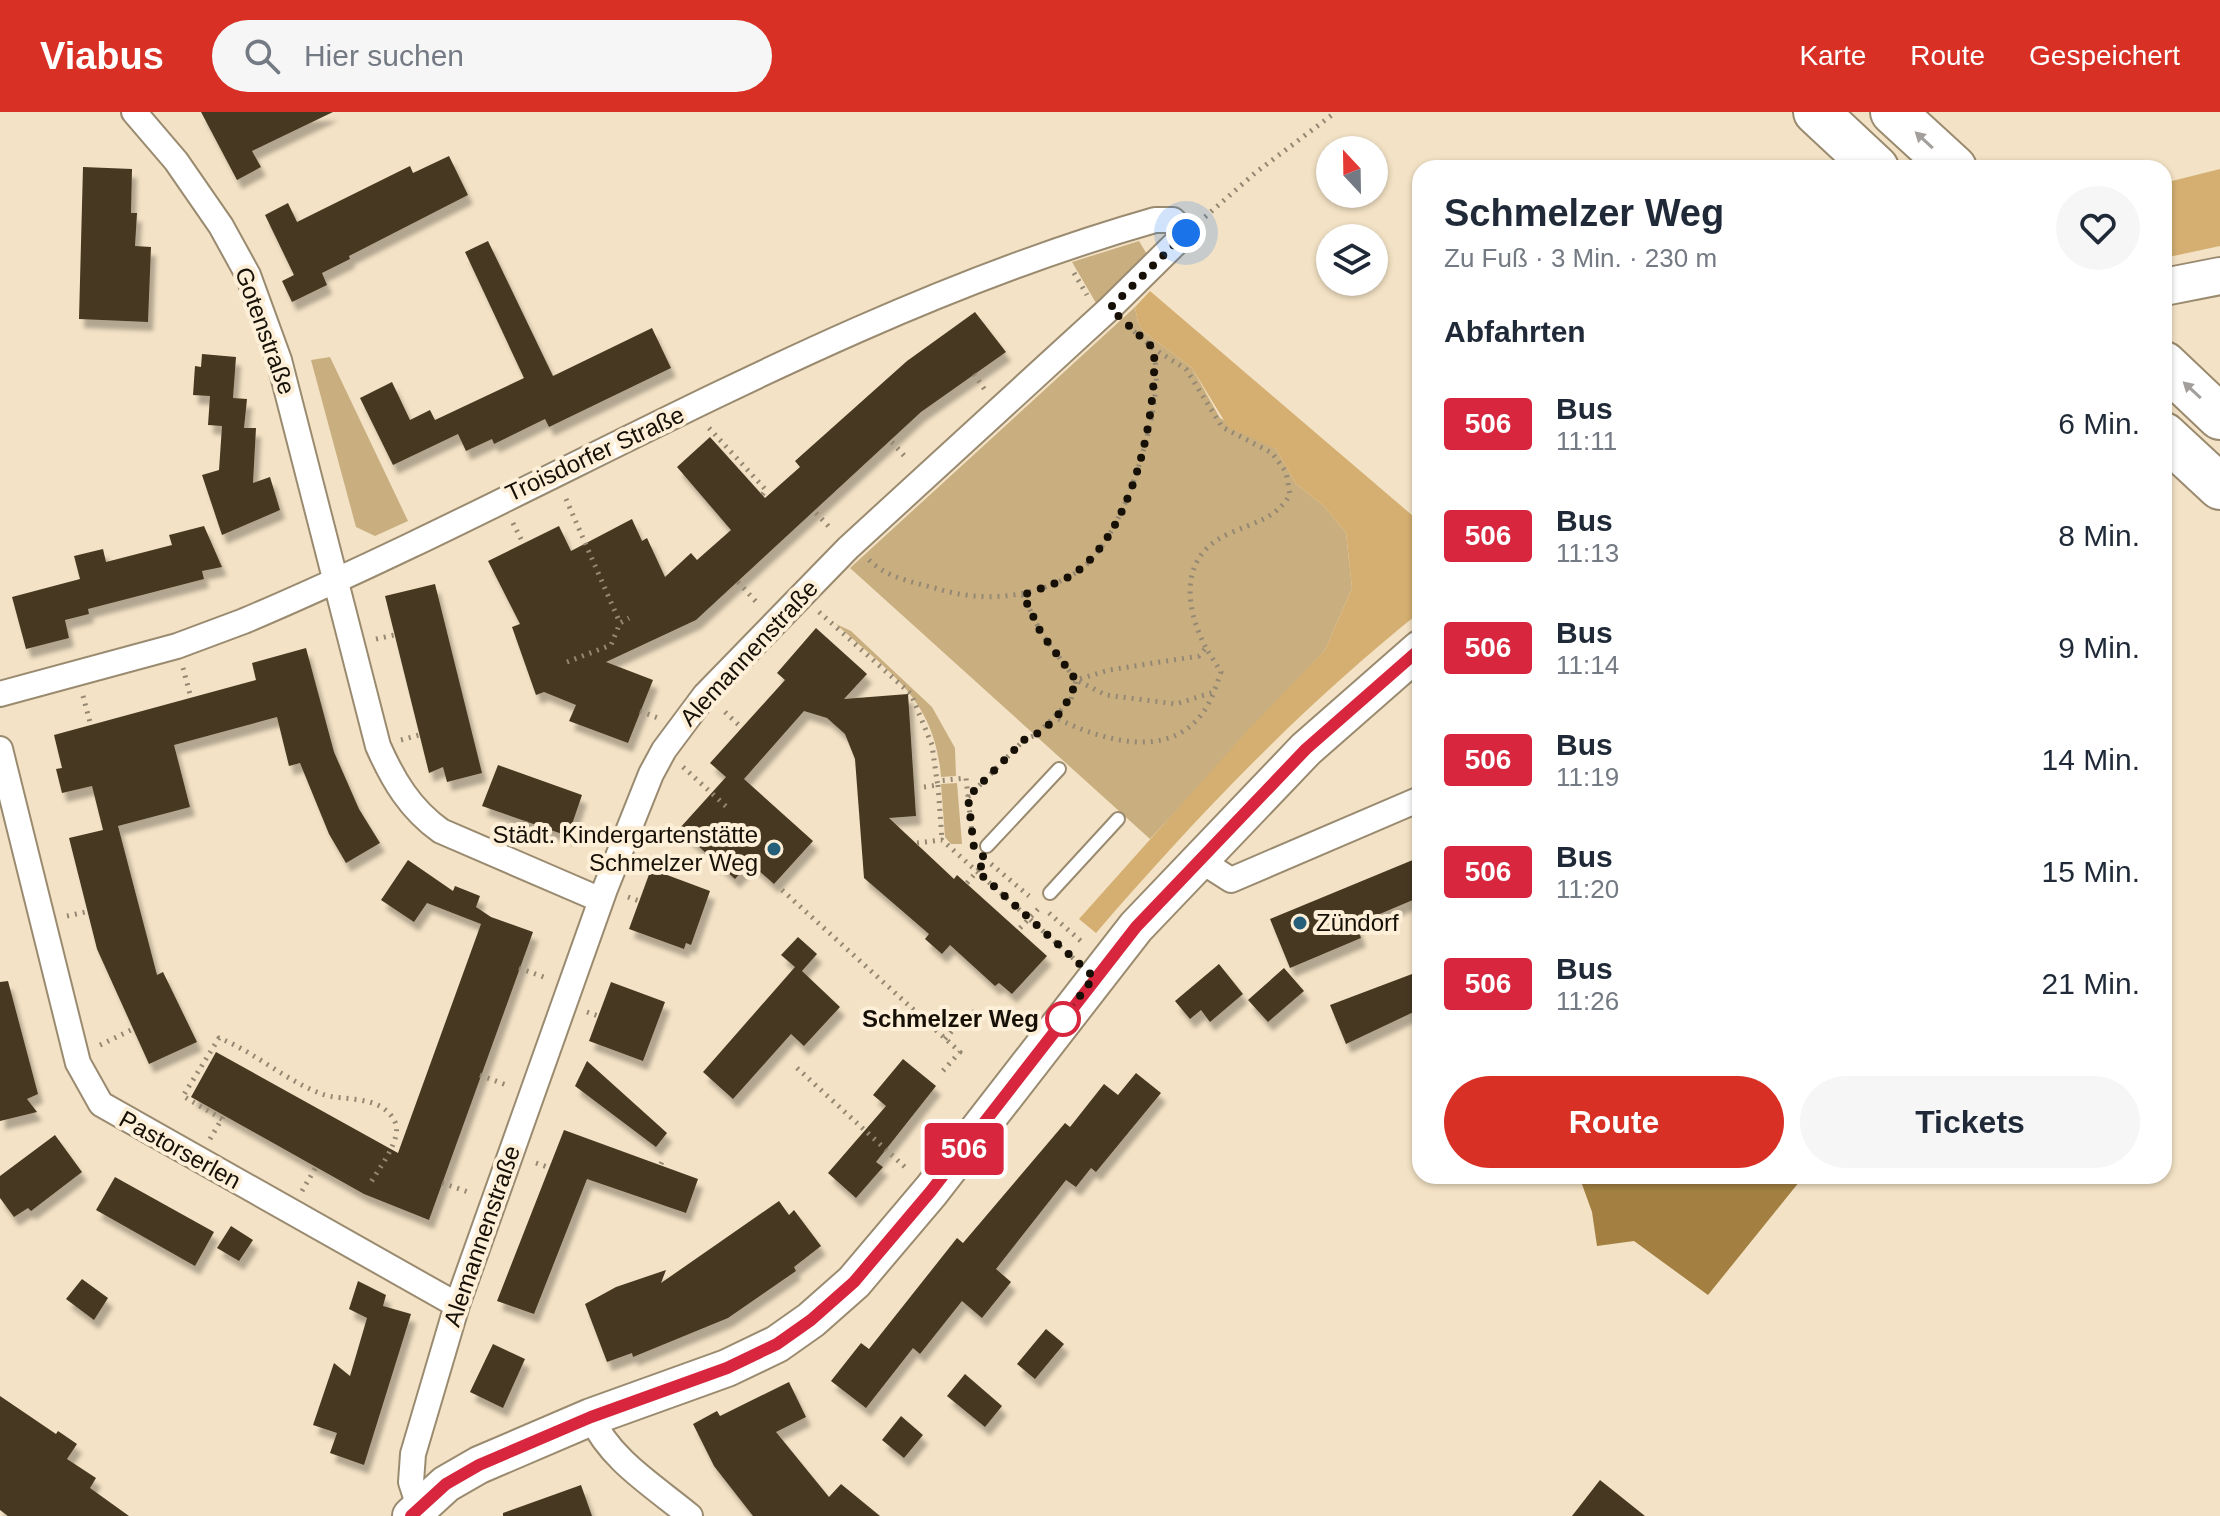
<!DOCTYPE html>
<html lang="de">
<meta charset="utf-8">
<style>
body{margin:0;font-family:Helvetica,sans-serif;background:#f6f6f7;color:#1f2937;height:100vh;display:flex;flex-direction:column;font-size:30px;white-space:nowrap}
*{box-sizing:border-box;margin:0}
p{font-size:26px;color:#747a83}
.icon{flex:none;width:44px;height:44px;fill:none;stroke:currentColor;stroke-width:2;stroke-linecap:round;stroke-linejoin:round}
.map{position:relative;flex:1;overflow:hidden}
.details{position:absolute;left:1412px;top:48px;width:760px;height:1024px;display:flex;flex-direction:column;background:#fff;border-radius:24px;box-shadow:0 2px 6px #0004}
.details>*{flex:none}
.badge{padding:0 16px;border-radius:6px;font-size:28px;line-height:52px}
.needle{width:52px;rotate:338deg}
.buttons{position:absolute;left:1316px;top:24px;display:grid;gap:16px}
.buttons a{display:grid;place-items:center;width:72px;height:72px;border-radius:50%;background:#fff;box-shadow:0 2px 6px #0004;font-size:40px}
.you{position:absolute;width:40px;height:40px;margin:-20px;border:6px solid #fff;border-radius:50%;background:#1a73e8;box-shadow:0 0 0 12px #1a73e833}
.map>.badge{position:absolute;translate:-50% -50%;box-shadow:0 0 0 4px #fff}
h2{padding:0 32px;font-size:30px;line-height:72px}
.round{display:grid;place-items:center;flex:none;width:84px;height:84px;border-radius:42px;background:#f6f6f7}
.summary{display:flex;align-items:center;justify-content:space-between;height:136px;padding:0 32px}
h1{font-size:38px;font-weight:700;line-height:60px}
.cta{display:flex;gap:16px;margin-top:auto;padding:16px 32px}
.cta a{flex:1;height:92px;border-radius:48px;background:#d93025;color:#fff;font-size:32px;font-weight:700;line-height:92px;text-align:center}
.cta a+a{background:#f6f6f7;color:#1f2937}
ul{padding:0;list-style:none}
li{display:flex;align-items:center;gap:24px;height:112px;padding:0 32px}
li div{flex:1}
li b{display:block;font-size:30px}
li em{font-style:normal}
li .badge{min-width:88px;font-weight:700;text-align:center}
header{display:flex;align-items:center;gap:48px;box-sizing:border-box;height:112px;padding:0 40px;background:#d93025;color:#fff}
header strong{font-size:38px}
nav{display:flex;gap:44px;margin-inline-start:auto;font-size:28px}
.search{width:560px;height:72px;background:#f6f6f7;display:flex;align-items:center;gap:20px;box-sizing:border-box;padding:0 28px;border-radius:44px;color:#747a83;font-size:30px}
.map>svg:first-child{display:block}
</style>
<header>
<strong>Viabus</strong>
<div class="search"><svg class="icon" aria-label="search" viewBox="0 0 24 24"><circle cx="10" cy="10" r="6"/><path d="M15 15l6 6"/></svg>Hier suchen</div>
<nav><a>Karte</a><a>Route</a><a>Gespeichert</a></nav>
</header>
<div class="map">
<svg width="2220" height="1404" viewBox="0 0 2220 1404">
<defs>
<filter id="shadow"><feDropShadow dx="5" dy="9" stdDeviation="2" flood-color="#0004"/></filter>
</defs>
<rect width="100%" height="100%" fill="#f3e2c5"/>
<!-- green -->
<path fill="#c9ae80" d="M1139 129 1148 144 1096 191 1072 150Z
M1135 195 1138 211 1144 220 1192 256 1220 306 1276 337 1296 372 1324 394 1346 421 1352 476 1325 538 1150 727 850 456Z
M330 245 408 409 375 424 356 415 311 248Z
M836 512 851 519 932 595 955 636 956 664 941 665C935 587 890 561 836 512Z
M957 671 962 732H951L945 725 941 672Z"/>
<!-- forest -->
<path fill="#d4af71" d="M2220 57V134L2164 146V71Z
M1150 179 1420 410V500C1301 595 1195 706 1096 821L1079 807 1247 619 1325 538 1352 476 1346 421 1324 394 1296 372 1276 337 1228 315 1192 256 1144 220 1138 211 1135 195Z"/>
<!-- water -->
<path fill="#a38042" d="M1579 1064H1804L1708 1183 1634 1129 1597 1134 1592 1100Z"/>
<!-- building -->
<path fill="#473921" filter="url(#shadow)" d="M201 0H333L252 39 261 55 237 68Z
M449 44 468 83 349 144 350 147 322 161 327 173 292 190 282 169 294 163 265 103 288 91 297 110 410 54 413 61Z
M83 55 132 57 131 101H137L135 134 151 135 148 210 79 207Z
M488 129 553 264 652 216 671 256 549 315 545 307 494 332 492 327 466 339 458 322 393 353 360 286 392 270 410 308 430 298 435 308 524 266 465 140Z
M975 200 1006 240 921 300 696 508 606 550 653 568 628 631 569 609 576 593 544 580 536 583 512 515 520 512 488 449 559 414 571 439 632 407 642 429 647 426 665 465 691 441 697 448 731 418 677 355 710 325 765 386 800 355 795 349 907 249Z
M202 242 236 245 233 286 247 287 244 316H256L253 371 270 365 280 398 222 423 202 363 219 358 222 314 208 313 210 284 193 283 195 254 201 255Z
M204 414 222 455 202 459 204 467 88 497 89 502 65 508 69 526 26 537 12 485 80 467 74 444 103 437 106 450 172 433 169 423Z
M435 472 482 661 447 670 443 655 429 661 385 484Z
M816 516 867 562 844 587 908 582 916 704 889 706 954 767 957 763 1047 844 1012 882 999 871 995 874 950 833 942 842 925 827 929 822 864 766 855 647 845 622 827 606 804 599 744 667 813 729 774 772 750 751 735 767 679 717 726 665 710 651 785 568 777 561Z
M306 536 334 640 359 697 380 731 346 751 329 722 300 651 289 654 277 605 174 633 190 695 118 714 157 863 163 860 197 930 149 952 97 837 69 726 103 718 92 674 62 681 56 657 62 656 54 623 256 568 252 551Z
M498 653 582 683 568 724 482 694Z
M1420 745V785L1356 812 1361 826 1290 856 1270 807Z
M408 748 453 779 455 774 480 784 476 795 491 805 533 820 429 1108 364 1082 191 985 216 940 398 1041 481 812 427 791 414 810 381 788Z
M651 757 710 779 691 833 686 831 684 837 629 817Z
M798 825 817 842 802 859 840 895 804 934 791 922 733 987 703 960 795 855 781 843Z
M1219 852 1243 882 1210 910 1201 898 1190 907 1175 889Z
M1284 856 1304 879 1268 910 1248 888Z
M1420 859V897L1346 932 1330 893Z
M8 869 38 982 27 987 37 1000 0 1009V870Z
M611 870 665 890 643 949 589 929Z
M903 947 936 974 876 1050 883 1055 856 1086 828 1061 886 994 873 983Z
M587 949 667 1021 656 1035 575 974Z
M1136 961 1161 981 1096 1060 1091 1056 1076 1075 1066 1068 996 1157 1011 1170 982 1206 962 1189 920 1242 913 1236 866 1296 831 1269 861 1231 869 1237 957 1126 963 1131 1065 1011 1070 1015 1104 972 1118 983Z
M564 1018 698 1067 686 1101 587 1067 534 1202 497 1189Z
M55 1023 82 1060 31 1099 28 1096 14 1105 0 1086V1064Z
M115 1065 214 1120 195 1154 96 1098Z
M779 1089 789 1103 794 1098 821 1134 794 1155 796 1159 728 1206 633 1245 632 1241 607 1250 585 1192 616 1175 666 1158 661 1171Z
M231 1114 253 1128 239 1149 217 1136Z
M82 1167 108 1186 94 1208 66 1187Z
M358 1169 386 1183 383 1194 411 1202 364 1353 330 1341 337 1321 313 1313 334 1251 350 1264 367 1206 349 1197Z
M1046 1217 1064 1232 1035 1267 1017 1252Z
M493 1232 525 1247 503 1296 470 1280Z
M965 1262 1002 1294 985 1315 947 1284Z
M789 1270 806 1305 776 1320 829 1385 841 1372 880 1404H753L714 1354 693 1312 717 1299 720 1304Z
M0 1284 56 1322 58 1319 77 1332 67 1347 96 1366 90 1376 129 1404H8L0 1398Z
M901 1304 923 1323 904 1346 882 1328Z
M1600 1368 1645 1404H1572Z
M581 1373 592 1404H503V1401Z"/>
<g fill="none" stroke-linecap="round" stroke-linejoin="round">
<!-- lane casing -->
<g stroke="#9a8b70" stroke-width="16">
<path id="lane" d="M987 734 1059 657
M1050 781 1118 707"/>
</g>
<!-- street casing -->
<g stroke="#9a8b70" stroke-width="28">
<path id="street" d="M134 0 176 49 221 114 248 163 279 248 378 634C393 668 410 697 441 719L601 788
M0 582 177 534 244 509C549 380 835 199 1155 108H1173L1186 121 1110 196 848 436 705 583 664 638 651 662 605 777 457 1193 413 1342 411 1370 422 1404
M0 637 78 951 101 992 457 1193
M1198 747 1231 768 1420 687
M591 1305C610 1348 654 1374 690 1404"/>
</g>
<!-- secondary casing -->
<g stroke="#9a8b70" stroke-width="40">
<path id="secondary" d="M2164 175 2220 164
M411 1404 446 1372 479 1353 591 1305 727 1256 777 1232 811 1208 854 1170 931 1079 1136 815 1306 637 1420 537"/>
</g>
<!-- highway casing -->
<g stroke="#9a8b70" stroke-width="48">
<path id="highway" d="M1816 0 1876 56
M1893 0 1954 56
M2164 252 2220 305
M2164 323 2220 375"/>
</g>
<!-- path -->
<path stroke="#948873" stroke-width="5" stroke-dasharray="2 6" stroke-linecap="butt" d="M1205 105 1255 61 1336 0
M1074 161 1087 183
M1128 214 1154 237 1186 257 1222 315 1272 341 1286 360 1290 383C1274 408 1254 410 1228 422 1178 445 1185 496 1206 536
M974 262 985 278
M709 316 766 378 762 383
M892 330 907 347
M566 387 620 511
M816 401 832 418
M513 411 523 431
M869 448C888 467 918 471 942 478 986 491 1037 485 1077 460 1120 433 1153 323 1156 273 1157 262 1155 249 1154 237
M738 470 759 493
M1023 483 1041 521 1076 568 1106 583 1176 592 1214 580 1221 560 1206 536 1199 544 1109 558 1076 568 1071 588 1054 605C1108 632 1185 653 1214 580
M819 500 911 582 932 633 937 669
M376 527 394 523
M567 550 611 533 620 511 629 506
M183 556 191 586
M83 584 91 614
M640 599 658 606
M725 600 742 616
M401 628 419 623
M683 655 730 698
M938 673 942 728
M924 675 938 673 937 669 966 666 972 721
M968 685 1025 627 1036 623 1054 605
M520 726 526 708
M917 731 942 728 1074 847
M991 752 1029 784
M967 771 979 757
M782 778 960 940 940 962
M628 785 642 790
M1049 801 1083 831
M67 804 90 799
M1020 816 1040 795
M519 856 549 867
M587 900 601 905
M945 927 970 898 979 906
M100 933 135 916
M797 956 907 1057
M480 963 509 974
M222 1007 183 984 219 926C255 940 286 969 322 982 342 990 381 981 395 1010 403 1027 378 1057 370 1072
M210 1027 223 1005
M536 1051 550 1056
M661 1052 664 1045
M442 1071 471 1081
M302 1079 316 1055"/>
<!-- lane -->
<use href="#lane" stroke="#fff" stroke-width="12"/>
<!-- street -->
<use href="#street" stroke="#fff" stroke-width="24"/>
<!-- secondary -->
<use href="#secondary" stroke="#fff" stroke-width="36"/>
<!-- highway -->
<use href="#highway" stroke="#fff" stroke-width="44"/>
</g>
<!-- one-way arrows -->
<defs><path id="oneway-solid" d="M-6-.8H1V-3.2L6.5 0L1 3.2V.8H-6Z" transform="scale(2)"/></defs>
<g fill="#a29f9c">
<use href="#oneway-solid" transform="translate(1924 28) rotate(-137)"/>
<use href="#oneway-solid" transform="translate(2192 278) rotate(-137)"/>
</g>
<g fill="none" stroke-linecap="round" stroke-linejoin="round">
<!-- line casing -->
<g stroke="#fff" stroke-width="18">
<path id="line" d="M411 1404 446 1372 479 1353 591 1305 727 1256 777 1232 811 1208 854 1170 931 1079 1136 815 1306 637 1420 537"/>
</g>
<!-- line -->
<use href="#line" stroke="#d7263d" stroke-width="12"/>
<!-- walk -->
<path stroke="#161007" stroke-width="8" stroke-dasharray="0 14.4" d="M1063 907 1094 865 977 759 987 748 974 736 968 685 1025 627C1049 620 1070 592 1076 568L1041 521 1023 483C1040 476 1065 470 1079 458 1134 413 1157 304 1154 237L1110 196 1186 121"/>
</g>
<!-- markers -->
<g fill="#265f79" stroke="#fdefd8" stroke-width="3">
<circle cx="774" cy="737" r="8"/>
<circle cx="1300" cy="811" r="8"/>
</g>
<circle fill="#fff" stroke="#d7263d" stroke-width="4" cx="1063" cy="907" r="16"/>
<g text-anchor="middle" stroke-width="8" stroke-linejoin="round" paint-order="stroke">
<!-- street labels -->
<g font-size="24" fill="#161007" stroke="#fdefd8">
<text transform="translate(265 219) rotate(70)" y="8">Gotenstraße</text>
<text transform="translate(595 342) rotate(-25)" y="8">Troisdorfer Straße</text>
<text transform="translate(749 541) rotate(-47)" y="8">Alemannenstraße</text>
<text transform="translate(180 1038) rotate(29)" y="8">Pastorserlen</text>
<text transform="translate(482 1124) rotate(-71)" y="8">Alemannenstraße</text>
</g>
<!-- poi labels -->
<g font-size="24" fill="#161007" stroke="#fdefd8" text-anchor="end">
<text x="758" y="731">Städt. Kindergartenstätte<tspan x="758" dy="28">Schmelzer Weg</tspan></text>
<text x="1316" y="819" text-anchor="start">Zündorf</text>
</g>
<!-- stop labels -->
<g font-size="24" font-weight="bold" fill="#161007" stroke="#fdefd8" text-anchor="end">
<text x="1039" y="915">Schmelzer Weg</text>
</g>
</g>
</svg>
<div class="buttons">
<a><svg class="needle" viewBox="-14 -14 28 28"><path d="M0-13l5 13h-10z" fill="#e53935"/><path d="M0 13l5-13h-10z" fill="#747a83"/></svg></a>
<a><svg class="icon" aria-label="layers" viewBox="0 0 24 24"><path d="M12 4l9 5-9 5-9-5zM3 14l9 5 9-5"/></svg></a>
</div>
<div class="you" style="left:1186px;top:121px"></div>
<b class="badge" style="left:964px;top:1037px;background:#d7263d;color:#fff">506</b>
<section class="details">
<div class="summary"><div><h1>Schmelzer Weg</h1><p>Zu Fuß · 3 Min. · 230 m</p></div><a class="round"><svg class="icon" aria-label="heart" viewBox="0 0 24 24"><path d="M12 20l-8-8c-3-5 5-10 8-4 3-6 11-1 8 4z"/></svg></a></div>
<h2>Abfahrten</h2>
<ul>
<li><span class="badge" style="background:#d7263d;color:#fff">506</span><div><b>Bus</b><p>11:11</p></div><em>6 Min.</em></li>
<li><span class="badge" style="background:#d7263d;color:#fff">506</span><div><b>Bus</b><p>11:13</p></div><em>8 Min.</em></li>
<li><span class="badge" style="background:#d7263d;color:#fff">506</span><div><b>Bus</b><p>11:14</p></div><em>9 Min.</em></li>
<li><span class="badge" style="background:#d7263d;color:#fff">506</span><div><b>Bus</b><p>11:19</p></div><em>14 Min.</em></li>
<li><span class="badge" style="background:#d7263d;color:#fff">506</span><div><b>Bus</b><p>11:20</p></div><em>15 Min.</em></li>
<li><span class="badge" style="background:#d7263d;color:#fff">506</span><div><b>Bus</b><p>11:26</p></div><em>21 Min.</em></li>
</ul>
<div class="cta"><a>Route</a><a>Tickets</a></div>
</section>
</div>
